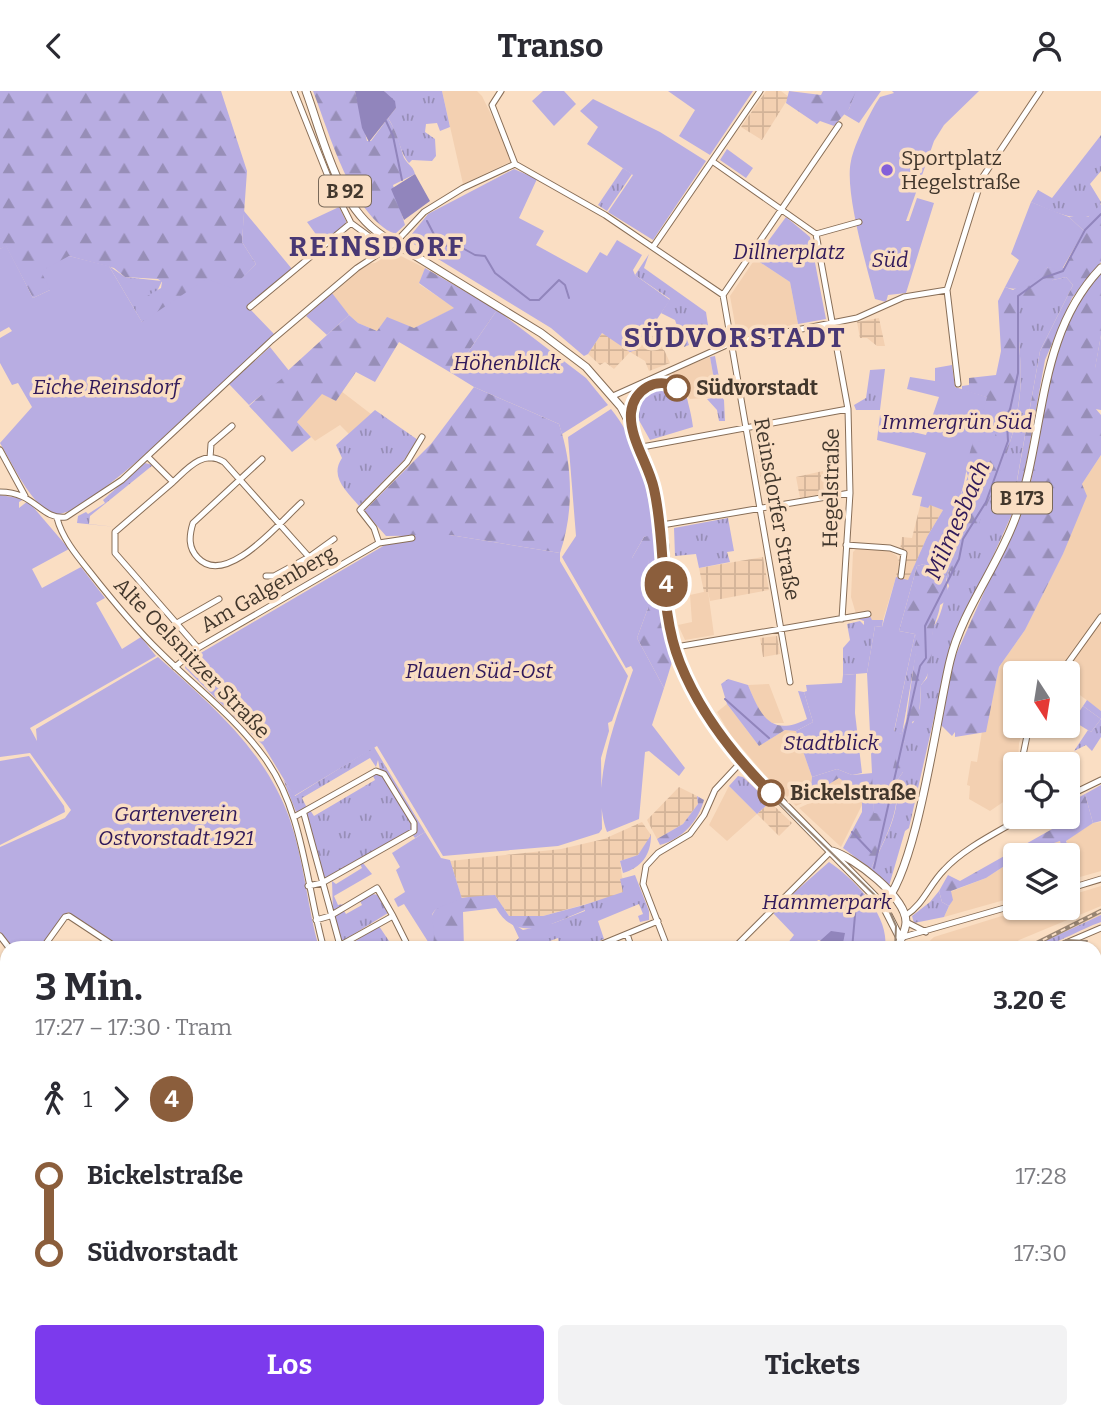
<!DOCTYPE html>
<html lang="de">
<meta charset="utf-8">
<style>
body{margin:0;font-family:Bitter,serif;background:#f2f2f3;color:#2b2b33;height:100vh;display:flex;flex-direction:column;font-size:26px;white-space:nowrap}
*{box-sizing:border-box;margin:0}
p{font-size:23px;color:#7c7c81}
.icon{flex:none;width:38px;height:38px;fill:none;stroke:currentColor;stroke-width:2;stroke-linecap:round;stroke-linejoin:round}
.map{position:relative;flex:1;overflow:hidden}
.sheet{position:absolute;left:0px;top:850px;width:1102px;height:478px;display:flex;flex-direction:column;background:#fff;border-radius:21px 21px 0 0;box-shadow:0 2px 5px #0004}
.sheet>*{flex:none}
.badge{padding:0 14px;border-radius:23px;font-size:24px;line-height:46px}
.needle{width:46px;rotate:168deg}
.fabs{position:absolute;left:1003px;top:570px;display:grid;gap:14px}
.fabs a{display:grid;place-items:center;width:77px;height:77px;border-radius:7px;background:#fff;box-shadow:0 2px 5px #0004;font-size:35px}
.map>.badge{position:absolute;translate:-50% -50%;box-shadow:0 0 0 4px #fff}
.legs{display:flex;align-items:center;gap:10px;height:77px;padding:0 35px;font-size:23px}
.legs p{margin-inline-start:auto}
.summary{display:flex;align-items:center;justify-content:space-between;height:119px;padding:0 35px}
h1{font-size:38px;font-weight:700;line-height:52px}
.action{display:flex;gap:14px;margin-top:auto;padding:14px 35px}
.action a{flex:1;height:80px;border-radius:7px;background:#7c3aed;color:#fff;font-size:28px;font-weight:700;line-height:80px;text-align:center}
.action a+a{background:#f2f2f3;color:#2b2b33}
ul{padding:0 35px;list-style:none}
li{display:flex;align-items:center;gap:24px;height:77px;font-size:26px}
li i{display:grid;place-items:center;width:10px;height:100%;margin:0 9px;background:currentColor}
li i::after{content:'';width:18px;height:18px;margin:-9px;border:5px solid;border-radius:50%;background:#fff}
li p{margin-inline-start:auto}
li:first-child i{background:linear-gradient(#0000 50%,currentColor 0)}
li:last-child i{background:linear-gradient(currentColor 50%,#0000 0)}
header{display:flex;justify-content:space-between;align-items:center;height:91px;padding:0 35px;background:#fff;font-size:32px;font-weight:700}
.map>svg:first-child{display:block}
</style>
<header><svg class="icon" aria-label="back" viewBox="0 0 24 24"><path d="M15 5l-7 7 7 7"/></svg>Transo<svg class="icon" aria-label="person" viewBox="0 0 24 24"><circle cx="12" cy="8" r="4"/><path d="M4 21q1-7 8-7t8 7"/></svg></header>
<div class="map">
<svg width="1101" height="1328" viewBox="0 0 1101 1328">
<defs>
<pattern id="industrial-grid" width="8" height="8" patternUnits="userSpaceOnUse" patternTransform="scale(1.75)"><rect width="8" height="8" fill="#f3d0b1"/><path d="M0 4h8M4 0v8" fill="none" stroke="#d2b398"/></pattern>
<pattern id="grass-tufts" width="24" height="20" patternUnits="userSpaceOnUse" patternTransform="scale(1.75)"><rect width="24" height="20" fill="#b8ade2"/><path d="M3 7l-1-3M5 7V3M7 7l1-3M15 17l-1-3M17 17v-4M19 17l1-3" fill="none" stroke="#978eb7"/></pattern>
<pattern id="forest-firs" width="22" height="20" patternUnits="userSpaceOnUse" patternTransform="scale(1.75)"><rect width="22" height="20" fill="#b8ade2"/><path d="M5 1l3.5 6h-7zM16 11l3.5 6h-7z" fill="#978eb7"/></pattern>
</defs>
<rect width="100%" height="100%" fill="#fadec3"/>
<!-- built -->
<path fill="#f3d0b1" d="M442 0H477L482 5 512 66 510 71 463 93Z
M393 161 425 177 419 193 455 217 414 237 377 240 358 232 349 224 332 203 366 173 375 172Z
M755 168 790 191 798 233 737 244 730 205Z
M710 266 717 306 690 308 674 289 672 281Z
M341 300 371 323 349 343 340 334 315 350 297 331 322 302Z
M1101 364V620L1068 595V583H1015V635H1025L1019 652 1018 674H1015V703L990 720 969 708 970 695 967 694 971 670 977 671 982 640 985 641 999 576 1025 539 1063 463 1082 393Z
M856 458H886L897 465 899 472 896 486 883 529H871L869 520 856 523 851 506 853 461Z
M708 500 714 544 685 549 678 534 692 531 690 504Z
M769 593 784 632H772L761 625 748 594Z
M727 613 759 655 785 639 796 640 812 686 810 708 796 715 764 683 730 643 717 621Z
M839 687 862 704 863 712 841 756 799 717 814 710 823 703 821 698Z
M729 695 757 723 727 750 709 734Z
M1101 731V780L1080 786 1066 749 1093 732Z
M1060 750 1064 765H1021L1029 759Z
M1015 768V806L944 826 952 809 950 801 986 787Z
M1101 795V815L1019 849 1010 857 921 858 934 846 1028 817H1068V805Z
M1101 817V824L1030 857 1020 858Z
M1096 877 1101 880V1003L1096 1000Z
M0 1291 7 1292V1321H101L93 1328H0Z
M722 1321H831L830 1328H722L719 1325Z
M975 1321H1074L1078 1328H979Z"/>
<!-- industrial -->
<path fill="url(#industrial-grid)" d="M766 0H781L789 6 762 49 741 36Z
M879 227 885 255H877L867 247H860L857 231Z
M648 241 662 254 670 272 649 280 645 270 630 261 614 278 605 271 600 274 588 263 602 242 636 259Z
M767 361 777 384 772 390 762 392 756 363Z
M823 380 826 402 800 407 796 386Z
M929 413 943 419 927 446 908 490 896 486 902 446 912 447 920 415 928 417Z
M763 466 769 499 710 510 708 501H704L699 477Z
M777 545 780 563 763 566 760 547Z
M679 696 697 705 698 713 683 733 657 748 647 729Z
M770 711 792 732 779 745 757 723Z
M642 731 651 744 649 750 638 764 620 770 624 801 615 805 543 825H509L495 804 462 808 450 770 561 758 604 748Z
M589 1321H722L718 1328H576L581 1323 585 1327Z"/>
<!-- grass -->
<path fill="url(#grass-tufts)" d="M384 0H442L450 36 440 40 437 32 426 33 425 41 435 48 436 65 432 70 412 69 409 72C401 64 397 40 388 27L396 17Z
M1101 44V80L1090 93 1101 111C1094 142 1048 118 1031 111L1038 99 1052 107Z
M727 58 753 77 746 87 720 69Z
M623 77 632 83 607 120 598 114Z
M649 163 644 177 706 221 711 254 707 255 704 248 684 256 675 229 661 222 670 208 635 184Z
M109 175 125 186 162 190 142 231Z
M1066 186 1073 194 1040 260 1017 389 1022 395 1012 423 948 565 909 737 905 740 889 795 871 778C883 751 902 722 896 691L903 681 901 658 920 617 921 594 927 587 933 536C942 526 943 508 949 495L946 486C976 423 1013 374 1020 302 1023 270 1016 240 1018 210L1053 189Z
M715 265 720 292 719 302 724 309 725 330H719L717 319 707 308 717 306 710 266Z
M885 278 880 319H856L854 314 866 307 870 279Z
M673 284 675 289 684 291C686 307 691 319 693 336L650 349 627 308 637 298Z
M375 319 418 349 404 369 359 415C347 400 329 386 342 367L336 354Z
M145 372 153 374 90 425 89 433 116 436 77 432 78 425 86 421 88 423 105 412 103 409Z
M728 427 734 460 727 461 730 471 699 477 696 463 675 465 674 437Z
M870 525 872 529H883L882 536 875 535 867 582 843 584V557L850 549 847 533 860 530 864 534V530L858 528Z
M915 543 918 551 902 643 894 641Z
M1087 609 1101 620V646L1092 660 1086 654 1074 660 1088 639 1091 641 1101 628 1083 615Z
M374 656 425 741 415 747 412 743 416 734 380 679 378 669 376 676 370 667 302 707 307 717 296 721 283 688 295 705Z
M381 680 414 732V740L322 792 304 723 310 719 314 725 375 689 372 683Z
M738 685 743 686 770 711 757 723 729 695Z
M651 744C651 764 641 777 623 782L620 770 638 764Z
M363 772 372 783 334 805 338 814 344 813 333 821 332 790 336 793 362 777 360 773Z
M635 784 649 820V829L640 831 638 825 643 823 639 813 598 830 604 848 579 858 560 857 558 847 531 857H514L513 852 519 847 512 832 523 839 554 832 585 820 584 814 623 801 620 788Z
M939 800 942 811 949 815 944 826 914 832 912 825 930 811Z
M372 803 379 804 388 822 341 851 333 826 344 820 346 823 362 814 360 810Z
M1101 824V831C1080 838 1049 858 1030 857Z
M379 835 389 850 376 857 343 858Z
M0 1134 7 1135V1227L0 1234Z"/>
<!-- forest -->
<path fill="url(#forest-firs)" d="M0 0H221L247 80 242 151 256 173 232 198 142 231 137 221 142 208 161 197 162 191 158 188 125 186 114 177 69 165 50 199 33 207 6 155 0 158Z
M313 0H355L367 50H371L388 27C396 40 399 50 403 64 405 72 413 74 415 83L393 94 405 134 395 143C352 125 329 41 313 0Z
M789 0 821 4 823 0H856V2L849 18 834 35 820 30 817 33 786 12Z
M1101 113V171L1072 207 1045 269 1022 395 1017 390 1040 260 1073 194 1066 186 1053 189 1043 207 1018 210C1016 240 1023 270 1020 301 1014 364 983 421 959 478L953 482 949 479 946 486 949 508 940 514C939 524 934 532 933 540 931 559 934 580 921 594L919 627 912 631 917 640 915 649 905 650 901 658 906 664 903 681 896 691C901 722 883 751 871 778L843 757 862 721V704L839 687 821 698 823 703 814 710 810 708 812 686 837 678 852 684 873 682 874 722 906 630 917 551 915 543 899 540 917 475 924 473 940 482 947 474 955 444 971 416 960 406 968 385 964 374 986 306 962 299V295L969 294V287L996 284 1001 260 998 210 1005 196 1013 199 1048 176 1064 177 1084 140 1069 126H1088Z
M425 177 497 219 453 283 399 251 375 291 356 281 336 310 322 303 297 331 311 346 292 361 249 315 349 224 358 232 377 240 387 226 414 237 454 217 419 192Z
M1101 182V244L1095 278V317L1101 324V364L1082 393 1087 405 1063 463 1025 539 999 576 986 641 955 646V641L952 645 941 634 954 568 1029 401 1051 284 1063 246 1077 212Z
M474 296 559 333C573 374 574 421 560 462L450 444 386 445 364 420 431 353Z
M655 441 660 517 672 571 664 597 637 547 648 517 649 468 632 467 644 446Z
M728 588 748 594C760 623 770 647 807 628L798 600 804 601 813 631 796 640 785 639 759 655 727 613 721 593Z
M1085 703 1093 732 1066 750 1080 786 1077 788 1074 775 1068 773V765H1064L1060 750 1015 765V768L986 787 951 800 953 809 949 815 942 811 939 800 948 784 960 790 1061 733 1059 726H1068V712Z
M697 705 704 709C698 731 682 748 660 754L657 748 683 733 698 713Z
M495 804 509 825H543L584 814 585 819C554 832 517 854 496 817L463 821 464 858 432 857C434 848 430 839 431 829 435 804 475 806 495 804Z
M0 1008 7 1012V1136L0 1133Z"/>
<!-- green -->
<path fill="#b8ade2" d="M543 0H564L576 13 554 35 532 10Z
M668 0H753L710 64 679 45 695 19Z
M856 0H881L859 32 842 22 849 18Z
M892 0H979L944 34 934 50 906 130H909L917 107 934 112 906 202 888 204 886 211 875 208C867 176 844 100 851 70 854 54 871 19 880 6L894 2Z
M593 8 660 41 706 70 653 149 608 121 633 84 587 53 598 36 580 20Z
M514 78 537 88 519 127 544 140 536 154 587 182 600 161 607 165 617 149 642 164 633 179 635 184 670 209 636 259 630 261 602 242 588 263 584 265 551 237 407 149 428 123Z
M1031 111 1069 126 1084 140 1061 180 1048 176C1034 187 1023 203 1005 196L1019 169 1011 163Z
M339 116 346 130 345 135 323 153 307 131Z
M244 120 292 178 247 215 274 243C244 271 86 430 55 423 32 417 11 370 0 352L32 316 18 292 12 294 0 272V247L12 240 9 236 0 241V158L6 154 33 207 50 199 41 180 69 165 109 175 142 231 206 188 232 197 256 173 242 151Z
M786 126 810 146 826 228 798 233 790 191 755 168Z
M332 202 349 224 327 244 306 225Z
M497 219 586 287 608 314 562 343 559 333 474 296 453 283Z
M1101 244V319L1095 318V277Z
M270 256 290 281 249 314 229 293Z
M952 274 955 296 987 306 982 325 999 335 993 350 973 351C966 371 967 386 960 406L971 416 941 482 924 473 917 475 899 540 915 543 894 640 902 643 881 723 874 722 867 582 875 535 882 536 896 486 908 489 927 446 943 419 930 414 928 417 920 415 922 406 912 404 926 362 877 349 880 324 909 340 926 344 939 306 907 298 910 286 935 290V277Z
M611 318C638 351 647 395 653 436L652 444 644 446 632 467H649L648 517 637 547 664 597 652 634 685 677 679 685 649 660 645 661 639 728 607 741C589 693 617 625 633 579L631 575 626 577 562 466 576 445 568 346Z
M0 404 24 408 19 411V417L28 410 69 458 32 478 42 497 81 476 105 507 96 512 122 558 141 546 156 565 30 637 37 650 36 638 158 566C210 613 264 658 289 726 304 768 307 815 319 857H122L68 821 38 857H13L0 841V756L65 727 71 719 30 662 0 666Z
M402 444H450L560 462V470L628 585 612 630 608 632 609 640 601 667 602 738 599 742 558 755 443 765 377 655 294 705 263 654 185 577 187 570Z
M856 583 855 622 862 682 852 684 837 678 812 686 796 640 813 631 804 601 807 600 806 594 842 592 843 584Z
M1083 615 1101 628 1091 641 1073 630Z
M29 665 64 715 65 721 0 754V670Z
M1101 694V730L1093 732 1085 703Z
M425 741 441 767 450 769 462 808C413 823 441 824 432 857L404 813 398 816 394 808 405 801 396 779 400 776 392 762Z
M829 771C855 788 890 825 885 857H842L844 853 818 849 812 857H784L794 844 772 821Z
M0 935 7 941V1012L0 1008Z
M1096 1102 1101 1105V1184L1096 1177Z
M103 1321H387L386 1328H93Z
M859 1321H910L906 1328H856Z"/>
<!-- water -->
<path fill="#9185bc" d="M355 0H384L395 10 396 17 369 51 362 37Z
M415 83 430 110 404 129 391 98Z
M831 840 845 842 842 857H812Z"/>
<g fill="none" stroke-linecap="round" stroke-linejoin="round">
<!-- stream -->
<path stroke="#9185bc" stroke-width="2" d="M386 30 393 45 402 89
M427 130 440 155 457 154 475 164 485 165 495 182 530 209H539L559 189 565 194 569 207
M725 608 769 647
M852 741 871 761
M874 777 920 575 926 567 925 535 959 468 963 448 986 411 1008 350 1007 332 1018 282V205L1043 187 1063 180 1085 139 1101 123
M852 858 856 813 862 803"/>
<!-- minor casing -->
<g stroke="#886e57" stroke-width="7">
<path id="minor" d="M294 0 329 88 351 132
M712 70 816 143 848 318 850 402 842 528
M515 73 605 124 723 204 790 591
M816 143 859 131
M653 156 760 0
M723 204 839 34
M250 216 351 132 370 146
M958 293 947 199 982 87 1040 0
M613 305 731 252 857 227 904 206 947 199
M642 356 848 318
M0 359 25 405
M148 366 173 391 115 441V462L198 557
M210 367 211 353 232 335
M262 368 193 432C189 445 188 457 198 467 226 497 280 431 301 412
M173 391C187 378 203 358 224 371L309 466 274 485H266
M0 401C36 401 40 429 66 426L122 389 272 249 357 177 395 152 424 121 463 97 515 73 492 14 501 0
M57 427C62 447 77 465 90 481 112 509 134 536 160 561 195 596 235 626 264 666 304 720 306 795 324 858
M662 434 850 402
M379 452 374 437 360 419 407 371 422 346
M846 454 890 457 904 462 901 485
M309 466 334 448
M177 532 219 508
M676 556 868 523
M175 576 198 557 379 452 412 447
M1060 583 1101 526
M1021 674 1029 635
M1068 705 1101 689
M304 723 341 858
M294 726 376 680 384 683 414 732V740L322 792 308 795
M1068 798 1101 788
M905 825C924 813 929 794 944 779 964 757 998 741 1023 726
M316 829 330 825 377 797 393 825
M906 831 926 841
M627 843 632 858
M0 845 10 858
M900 847 1015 814
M339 855 393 825 407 853 405 858
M42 858 65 826 69 825 119 858
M590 858 658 830
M668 858 643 793 646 775 658 762 690 743 704 724 715 699 742 670
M733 858 831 760
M1052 858 1101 837
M1096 965 1101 955
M1096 1233 1101 1230
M430 1321 439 1328
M707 1321 715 1328
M1080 1321 1084 1328
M960 1322 967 1328
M391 1328 393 1321
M508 1328 513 1321
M696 1328 703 1321"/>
</g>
<!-- major casing -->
<g stroke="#886e57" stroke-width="9">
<path id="major" d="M306 0C324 49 337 115 383 145L541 242 586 276 621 316 642 356 656 398 665 455 669 527 678 564 691 595 714 633 742 670 883 814 900 847
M832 760C854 766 906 806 906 831 906 840 900 849 897 858
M883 814C917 780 937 623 950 570 962 519 999 474 1016 425 1046 341 1036 245 1101 177
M1096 1008 1101 1011
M833 1328 834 1321
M846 1328 847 1321"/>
</g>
<!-- minor -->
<use href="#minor" stroke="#fff" stroke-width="5"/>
<!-- major -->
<use href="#major" stroke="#fff" stroke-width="7"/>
<!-- tram -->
<path stroke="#978472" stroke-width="2" d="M635 341 654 398 664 455 671 541 680 571 702 617 727 654 762 694 888 817 896 835 895 858
M1049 858 1067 849 1087 850
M838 1328 839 1321"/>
<!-- rail casing -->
<g stroke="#978472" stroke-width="4.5">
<path id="rail" d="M1025 858 1101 820
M563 1328 571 1321"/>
</g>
<!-- rail -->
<use href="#rail" stroke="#fadec3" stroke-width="2" stroke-dasharray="5" stroke-linecap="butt"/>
</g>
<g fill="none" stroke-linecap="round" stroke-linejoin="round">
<!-- line-1 casing -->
<g stroke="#fff" stroke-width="16">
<path id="line-1" d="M677 297C657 284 633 299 631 322 629 347 649 374 654 398 667 455 658 517 680 572 700 622 733 664 771 702"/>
</g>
<!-- line-1 -->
<use href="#line-1" stroke="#8b5e3c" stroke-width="10"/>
</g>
<!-- markers -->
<circle fill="#845fd9" stroke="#fadec3" stroke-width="2.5" cx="887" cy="79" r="7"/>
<g fill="#fff" stroke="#8b5e3c" stroke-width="3.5">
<circle cx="677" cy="297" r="12"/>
<circle cx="771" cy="702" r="12"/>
</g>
<g text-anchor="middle" stroke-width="7" stroke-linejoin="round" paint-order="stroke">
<!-- shield labels -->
<g fill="#fadec3" stroke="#796959" stroke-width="2">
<rect x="319" y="84.5" width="52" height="31" rx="5"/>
<rect x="992" y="391.5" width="60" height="31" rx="5"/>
</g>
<g font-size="19" font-weight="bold" fill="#42372c">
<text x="345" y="107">B 92</text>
<text x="1022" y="414">B 173</text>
</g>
<!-- poi labels -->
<g font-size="21" fill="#42372c" stroke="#fadec3" text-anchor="start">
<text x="901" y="74">Sportplatz<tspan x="901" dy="24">Hegelstraße</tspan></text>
</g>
<!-- park labels -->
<g font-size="21" font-style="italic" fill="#30195a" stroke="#fadec3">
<text x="789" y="168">Dillnerplatz</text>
<text x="890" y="176">Süd</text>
<text x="507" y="279">Höhenbllck</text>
<text x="106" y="303">Eiche Reinsdorf</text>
<text x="957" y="338">Immergrün Süd</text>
<text x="479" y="587">Plauen Süd-Ost</text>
<text x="831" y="659">Stadtblick</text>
<text x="176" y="730">Gartenverein<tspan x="176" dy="24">Ostvorstadt 1921</tspan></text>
<text x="827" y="818">Hammerpark</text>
</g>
<!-- stop labels -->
<g font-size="21" font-weight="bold" fill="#42372c" stroke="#fadec3" text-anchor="start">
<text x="696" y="304">Südvorstadt</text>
<text x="790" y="709">Bickelstraße</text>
</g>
<!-- street labels -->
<g font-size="21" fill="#42372c" stroke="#fadec3">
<text transform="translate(831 397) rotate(-89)" y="7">Hegelstraße</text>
<text transform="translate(777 418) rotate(80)" y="7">Reinsdorfer Straße</text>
<text transform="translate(268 498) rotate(-30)" y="7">Am Galgenberg</text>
<text transform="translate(192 567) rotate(46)" y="7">Alte Oelsnitzer Straße</text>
</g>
<!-- water labels -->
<g font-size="23" font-style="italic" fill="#301a5b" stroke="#fadec3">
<text transform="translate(957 429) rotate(-66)" y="8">Milmesbach</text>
</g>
<!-- district labels -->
<g font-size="28" font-weight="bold" letter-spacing="2" fill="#493874" stroke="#fadec3">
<text x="377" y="165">REINSDORF</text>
<text x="735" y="256">SÜDVORSTADT</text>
</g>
</g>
</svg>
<div class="fabs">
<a><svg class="needle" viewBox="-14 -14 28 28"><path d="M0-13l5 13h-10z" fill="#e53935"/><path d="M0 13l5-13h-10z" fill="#7c7c81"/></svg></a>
<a><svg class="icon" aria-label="locate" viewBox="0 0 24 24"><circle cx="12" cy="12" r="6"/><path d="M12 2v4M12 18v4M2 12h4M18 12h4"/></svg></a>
<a><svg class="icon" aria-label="layers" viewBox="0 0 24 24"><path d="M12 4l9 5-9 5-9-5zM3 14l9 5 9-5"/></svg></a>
</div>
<b class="badge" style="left:666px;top:493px;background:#8b5e3c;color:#fff">4</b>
<section class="sheet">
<div class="summary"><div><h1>3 Min.</h1><p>17:27 – 17:30 · Tram</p></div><b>3.20 €</b></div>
<div class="legs"><svg class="icon" aria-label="walk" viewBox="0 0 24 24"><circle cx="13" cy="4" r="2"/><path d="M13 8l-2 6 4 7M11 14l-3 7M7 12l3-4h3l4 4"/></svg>1<svg class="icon" aria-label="forward" viewBox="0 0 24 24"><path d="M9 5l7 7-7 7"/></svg><b class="badge" style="background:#8b5e3c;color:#fff">4</b></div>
<ul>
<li><i style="color:#8b5e3c"></i><b>Bickelstraße</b><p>17:28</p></li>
<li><i style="color:#8b5e3c"></i><b>Südvorstadt</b><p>17:30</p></li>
</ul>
<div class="action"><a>Los</a><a>Tickets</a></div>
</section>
</div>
